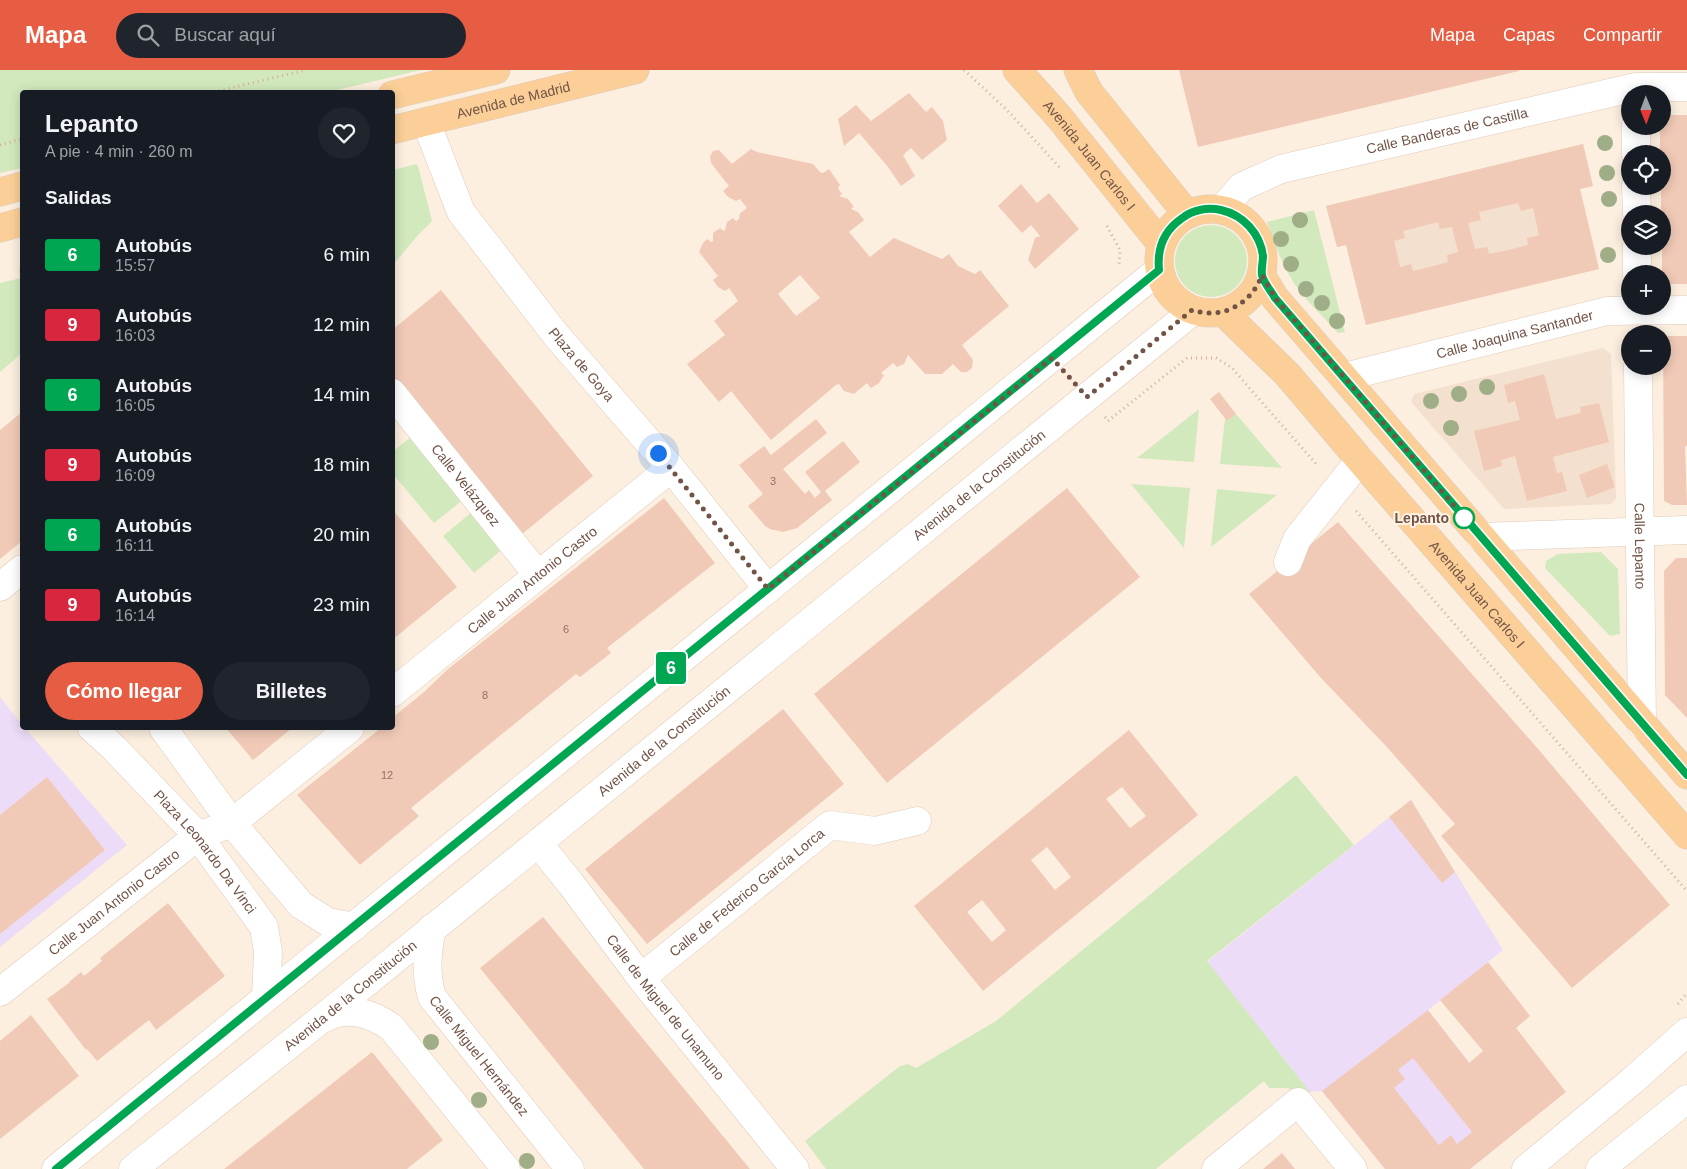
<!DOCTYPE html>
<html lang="es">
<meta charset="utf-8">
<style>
body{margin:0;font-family:Helvetica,sans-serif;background:#20242c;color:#f1f3f6;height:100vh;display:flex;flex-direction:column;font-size:19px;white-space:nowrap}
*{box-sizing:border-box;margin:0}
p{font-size:16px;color:#9ea1a6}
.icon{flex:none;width:28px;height:28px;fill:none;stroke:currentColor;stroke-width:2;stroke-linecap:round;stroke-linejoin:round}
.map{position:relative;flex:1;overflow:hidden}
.side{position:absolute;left:20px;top:20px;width:375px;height:640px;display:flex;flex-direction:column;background:#171b24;border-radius:5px;box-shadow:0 2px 12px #0003}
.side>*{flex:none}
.badge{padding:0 10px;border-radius:4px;font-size:18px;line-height:32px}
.needle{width:32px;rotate:179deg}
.buttons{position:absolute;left:1621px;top:15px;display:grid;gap:10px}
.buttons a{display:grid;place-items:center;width:50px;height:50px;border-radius:50%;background:#171b24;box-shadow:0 2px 12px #0003;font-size:25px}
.you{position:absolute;width:25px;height:25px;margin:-12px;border:4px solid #fff;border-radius:50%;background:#1a73e8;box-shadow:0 0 0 8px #1a73e833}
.map>.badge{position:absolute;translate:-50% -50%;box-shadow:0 0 0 2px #fff}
h2{padding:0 25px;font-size:19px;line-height:45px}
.round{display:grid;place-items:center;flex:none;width:52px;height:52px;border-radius:26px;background:#20242c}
.summary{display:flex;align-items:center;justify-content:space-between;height:85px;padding:0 25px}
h1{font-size:24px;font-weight:600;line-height:38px}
.action{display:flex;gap:10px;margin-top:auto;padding:10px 25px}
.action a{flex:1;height:58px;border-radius:30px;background:#e75d43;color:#fff;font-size:20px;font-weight:600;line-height:58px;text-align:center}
.action a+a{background:#20242c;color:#f1f3f6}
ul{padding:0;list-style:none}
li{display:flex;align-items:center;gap:15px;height:70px;padding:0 25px}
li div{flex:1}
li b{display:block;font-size:19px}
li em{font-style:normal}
li .badge{min-width:55px;font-weight:700;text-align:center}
header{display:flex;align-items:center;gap:30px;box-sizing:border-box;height:70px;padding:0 25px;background:#e75d43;color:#fff}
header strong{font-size:24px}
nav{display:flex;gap:28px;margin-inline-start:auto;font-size:18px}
.search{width:350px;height:45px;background:#20242c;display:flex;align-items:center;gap:12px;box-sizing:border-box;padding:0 18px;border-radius:28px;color:#9ea1a6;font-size:19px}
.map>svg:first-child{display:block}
</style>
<header>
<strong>Mapa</strong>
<div class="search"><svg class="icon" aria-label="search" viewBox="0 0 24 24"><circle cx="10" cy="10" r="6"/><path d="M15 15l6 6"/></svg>Buscar aquí</div>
<nav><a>Mapa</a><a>Capas</a><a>Compartir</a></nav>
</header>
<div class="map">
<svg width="1687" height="1099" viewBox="0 0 1687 1099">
<rect width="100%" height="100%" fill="#fcefdf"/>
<!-- residential -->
<path fill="#f3e0ce" d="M1583 74 1593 116 1580 119 1599 199 1366 255 1346 175 1337 177 1326 136Z
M1603 278 1611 284 1616 428 1611 434 1504 439 1411 332 1414 324Z"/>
<!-- education -->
<path fill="#ecdcf8" d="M0 627 22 655V658H25L127 775 0 877Z
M1411 730 1503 880 1428 940 1521 1058 1470 1099H1385L1322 1021 1310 1022 1207 892Z"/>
<!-- green -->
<path fill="#d2e9be" d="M0 0H421L329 22H22V98L0 103Z
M416 94 418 96 432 151 418 165 393 195V100Z
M1314 140 1345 262 1338 263C1321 244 1300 226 1288 203 1279 187 1273 169 1267 152Z
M1175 191a36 36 0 1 1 72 0a36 36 0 1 1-72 0Z
M22 193V283L0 302V213L21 208 19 200Z
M1199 339 1194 392 1137 388Z
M1236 344 1282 398 1220 394 1225 348 1227 351Z
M411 367 464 429 434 453 393 404 392 382Z
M1131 414 1190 418 1184 478Z
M1217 419 1277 425 1211 477Z
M473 441 504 478 474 503 443 466Z
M1601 482 1618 499 1620 564 1610 566 1545 498 1546 491 1558 484Z
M1296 705 1354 775 1207 891 1310 1022 1306 1025 1287 1018H1269L1264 1011 1156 1099H826L805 1071 900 996 908 994 916 998 996 951Z"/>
<!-- building -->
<path fill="#f1cab7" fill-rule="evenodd" d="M1179 0H1519V1L1198 77Z
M909 23 926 42 932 37 943 51 947 70 922 90 911 78 903 85 915 106 901 116 888 97 859 63 844 76 838 49 856 35 871 51Z
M1666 45H1687V214H1669L1662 209V144H1661V116H1662V84H1660V56H1662V48Z
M1583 74 1593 116 1580 119 1599 199 1366 255 1346 175 1337 177 1326 136ZM1518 133 1521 141 1533 138 1539 165 1527 168 1528 175 1508 180 1489 184 1487 177 1475 179 1468 153 1481 150 1479 142ZM1438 152 1440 159 1452 157 1458 182 1447 185 1448 192 1430 197 1413 201 1411 194 1400 197 1394 171 1405 168 1403 161Z
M751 79 757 82 813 94 820 102 823 103 829 99 840 115 838 118 842 124 839 126 848 129 854 137 851 139 858 142 864 150 849 162 870 187 894 168 942 189 949 184 958 196 975 204 980 200 1009 236 962 275 973 290 972 298 967 302H961L953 294 942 304H925L908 285 904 294 897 297 893 293 881 303 884 305 879 313 871 318 867 313 854 324 844 321 839 314 836 315 771 370 731 321 719 332 687 294 725 265 714 251 738 231 729 218 725 221 718 217 713 210 718 206 699 182 703 173 707 169 711 172 713 171V163L720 158 724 161 725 160 727 152 733 148 736 151 739 149 740 143 747 138 740 129 736 131 728 127 723 121 729 116 711 93 710 86 713 81 719 80 732 94ZM800 205 820 228 796 246 778 224Z
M1021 114 1037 133 1049 123 1079 159 1035 199 1028 190 1035 168 1040 166 1031 155 1022 163 998 136Z
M441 220 593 406 522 464 392 305V260Z
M1668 266H1687V376H1685L1687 435H1672L1664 431 1663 272Z
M1544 304 1556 349 1581 343 1580 337 1599 333 1609 372 1553 387 1557 403 1562 402 1567 421 1527 431 1515 386 1501 390 1502 396 1484 401 1474 361 1520 350 1515 331 1508 333 1504 315Z
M1219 322 1236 344 1227 351 1210 329Z
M22 342V471L0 489V360Z
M816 349 827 363 783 399 805 424 809 420 815 428 821 422 805 402 843 371 860 392 825 421 832 430 797 458 783 462 770 459 765 456 748 436 763 424 739 395 764 376 771 385Z
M1607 394 1615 417 1587 428 1579 405Z
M1067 418 1140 507 887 713 814 624Z
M664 428 715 493 607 578 611 583 580 607 576 604 411 738 419 746 360 795 297 725 381 658H392V648L424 622 448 599Z
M392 439 457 517 392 570Z
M1338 452 1539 680 1670 835 1572 918 1441 766 1455 754 1385 675 1321 608 1249 524Z
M1676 488H1687V648L1665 625 1664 501Z
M783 639 844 714 647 874 585 799Z
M226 658H292L253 690Z
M1129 660 1198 745 983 921 914 836ZM1122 717 1146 746 1130 758 1106 729ZM1047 777 1071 807 1055 820 1031 790ZM982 830 1006 860 992 872 967 842Z
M47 707 105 780 0 864V745Z
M1411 730 1455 802 1442 813 1389 747Z
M168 833 225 906 156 960 149 950 97 991 87 979 86 980 47 929 69 913V912L81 902 84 906 102 891 100 888Z
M543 847 750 1099H644L480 898Z
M1488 892 1530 946 1516 958 1566 1022 1470 1099H1385L1322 1021 1428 940 1469 993 1483 981 1440 930ZM1413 988 1472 1062 1457 1074 1451 1065 1439 1075 1394 1018 1405 1009 1398 1000Z
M31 945 79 1006 0 1069V971Z
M372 982 443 1070 407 1099H224Z
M1282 1083 1295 1099H1263Z"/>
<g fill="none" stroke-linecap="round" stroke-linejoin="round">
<!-- minor casing -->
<g stroke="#e0cabb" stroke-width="29">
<g id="minor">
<path id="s1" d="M426 52 461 142 556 265 671 398 768 519"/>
<path d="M1636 56V84"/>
<path d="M1636 116 1637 144"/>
<path id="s2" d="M1222 140 1241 117 1281 99 1636 17H1687"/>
<path d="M1637 176V204"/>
<path id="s3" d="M1638 296 1642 655"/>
<path id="s4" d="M1344 307 1607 241 1687 240"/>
<path id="s5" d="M392 323 538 505"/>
<path d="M1480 467 1687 460"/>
<path d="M1288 492 1297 469 1360 390"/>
<path d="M0 517 22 499"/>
<path id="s6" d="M392 623 671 398"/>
<path id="s7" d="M92 658 114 678 198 766 264 857 268 882 266 928"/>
<path d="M163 658 232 753 301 835 328 852 354 857"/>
<path id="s8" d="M538 773 571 814 641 908 795 1099"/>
<path id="s9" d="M432 858C427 882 425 903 432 927L570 1099"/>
<path id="s10" d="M641 908 830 755 875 761 917 751"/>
<path id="s11" d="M0 922 198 766 232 753 350 658"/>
<path d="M323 949C346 935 372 943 392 958L506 1099"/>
<path d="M56 1099 1159 200"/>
<path id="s12" d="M133 1099 314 955 1193 241"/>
<path d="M1216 1099 1298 1032 1353 1099"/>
<path d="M1526 1099 1632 1011 1687 962"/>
<path d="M1600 1099 1687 1029"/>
</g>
</g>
<!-- major casing -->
<g stroke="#d8cfcb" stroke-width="29">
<g id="major">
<path id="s13" d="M1017 0 1059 47 1161 174"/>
<path d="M1078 0 1089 22 1187 144"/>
<path d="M392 25 496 0"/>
<path id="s14" d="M392 60 635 0"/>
<path d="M0 122 22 116"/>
<circle cx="1211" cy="191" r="52"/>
<path d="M0 158 22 152"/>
<path d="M1261 205 1275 228 1687 705"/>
<path id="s15" d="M1223 242 1287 304 1360 390 1687 765"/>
</g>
</g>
<!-- path -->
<path stroke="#d5ae9b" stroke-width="3" stroke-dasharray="1 4" stroke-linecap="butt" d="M964 0 1007 40 1062 100
M214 22 306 0
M0 75 22 69
M1107 156 1120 180 1119 196
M1105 347 1108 351 1187 288H1216L1231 297 1318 396
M1356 441 1687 821
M1678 934 1687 923"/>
<!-- minor -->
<use href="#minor" stroke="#fff" stroke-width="28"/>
<!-- major -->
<use href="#major" stroke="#fbcf97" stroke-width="28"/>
</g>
<!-- trees -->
<g fill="#a0ae88">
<circle cx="1605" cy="73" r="8"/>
<circle cx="1607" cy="103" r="8"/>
<circle cx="1609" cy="129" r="8"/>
<circle cx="1300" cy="150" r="8"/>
<circle cx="1281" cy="169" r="8"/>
<circle cx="1608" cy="185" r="8"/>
<circle cx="1291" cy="194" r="8"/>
<circle cx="1306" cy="219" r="8"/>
<circle cx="1322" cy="233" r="8"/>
<circle cx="1337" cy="251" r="8"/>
<circle cx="1487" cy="317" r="8"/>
<circle cx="1459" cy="324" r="8"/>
<circle cx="1431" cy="331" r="8"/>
<circle cx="1451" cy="358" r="8"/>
<circle cx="431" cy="972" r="8"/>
<circle cx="479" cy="1030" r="8"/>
<circle cx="527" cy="1091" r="8"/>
</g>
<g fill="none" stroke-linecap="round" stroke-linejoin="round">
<!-- line casing -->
<g stroke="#fff" stroke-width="11">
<path id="line" d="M56 1099 1159 200C1157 179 1164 161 1181 149 1192 140 1207 137 1221 140 1243 145 1260 163 1263 186 1263 192 1261 199 1262 205 1263 212 1272 222 1275 228L1687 705"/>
</g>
<!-- line -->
<use href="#line" stroke="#00a651" stroke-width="8"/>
<!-- walk -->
<path stroke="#725447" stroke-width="5" stroke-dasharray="0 9" d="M658 383 768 519 1052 288 1087 327 1192 240C1223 250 1251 234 1262 205L1275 228 1344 307 1468 452 1464 448"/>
</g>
<!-- markers -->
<circle fill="#fff" stroke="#00a651" stroke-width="2.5" cx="1464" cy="448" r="10"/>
<g text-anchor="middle" stroke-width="4" stroke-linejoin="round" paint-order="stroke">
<!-- number labels -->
<g font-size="11" fill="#927263">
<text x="773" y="415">3</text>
<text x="566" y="563">6</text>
<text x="485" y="629">8</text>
<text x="387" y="709">12</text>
</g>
<!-- street labels -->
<g font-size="14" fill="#725447" stroke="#fff3e5">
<text dy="5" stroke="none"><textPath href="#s14" startOffset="125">Avenida de Madrid</textPath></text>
<text dy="5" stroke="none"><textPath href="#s2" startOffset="244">Calle Banderas de Castilla</textPath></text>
<text dy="5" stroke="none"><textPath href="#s13" startOffset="112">Avenida Juan Carlos I</textPath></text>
<text dy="5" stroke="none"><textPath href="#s4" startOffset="176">Calle Joaquina Santander</textPath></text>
<text dy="5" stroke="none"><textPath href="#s1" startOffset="291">Plaza de Goya</textPath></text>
<text dy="5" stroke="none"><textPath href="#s5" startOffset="118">Calle Velázquez</textPath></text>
<text dy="5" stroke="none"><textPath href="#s12" startOffset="1088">Avenida de la Constitución</textPath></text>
<text dy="5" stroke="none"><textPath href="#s3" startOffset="180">Calle Lepanto</textPath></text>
<text dy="5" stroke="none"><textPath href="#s6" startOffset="180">Calle Juan Antonio Castro</textPath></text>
<text dy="5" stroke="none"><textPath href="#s15" startOffset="380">Avenida Juan Carlos I</textPath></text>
<text dy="5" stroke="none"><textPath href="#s12" startOffset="682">Avenida de la Constitución</textPath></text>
<text dy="5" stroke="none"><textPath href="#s7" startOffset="168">Plaza Leonardo Da Vinci</textPath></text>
<text dy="5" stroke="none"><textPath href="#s10" startOffset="136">Calle de Federico García Lorca</textPath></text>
<text dy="5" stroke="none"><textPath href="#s11" startOffset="145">Calle Juan Antonio Castro</textPath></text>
<text dy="5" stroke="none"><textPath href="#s12" startOffset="278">Avenida de la Constitución</textPath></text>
<text dy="5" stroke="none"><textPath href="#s8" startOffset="208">Calle de Miguel de Unamuno</textPath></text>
<text dy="5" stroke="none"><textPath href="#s9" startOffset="145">Calle Miguel Hernández</textPath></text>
</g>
<!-- stop labels -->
<g font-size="14" font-weight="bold" fill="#725447" stroke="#fff3e5" text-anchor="end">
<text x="1449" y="453">Lepanto</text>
</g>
</g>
</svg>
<div class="buttons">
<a><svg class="needle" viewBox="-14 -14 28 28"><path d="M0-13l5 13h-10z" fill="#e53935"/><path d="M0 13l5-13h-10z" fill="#9ea1a6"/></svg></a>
<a><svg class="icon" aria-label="locate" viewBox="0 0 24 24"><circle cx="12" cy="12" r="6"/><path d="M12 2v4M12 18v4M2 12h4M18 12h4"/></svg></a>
<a><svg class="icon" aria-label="layers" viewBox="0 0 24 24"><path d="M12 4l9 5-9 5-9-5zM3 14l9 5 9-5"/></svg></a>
<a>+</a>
<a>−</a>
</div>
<div class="you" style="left:658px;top:383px"></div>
<b class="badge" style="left:671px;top:598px;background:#00a651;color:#fff">6</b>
<section class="side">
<div class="summary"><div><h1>Lepanto</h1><p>A pie · 4 min · 260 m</p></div><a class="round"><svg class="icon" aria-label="heart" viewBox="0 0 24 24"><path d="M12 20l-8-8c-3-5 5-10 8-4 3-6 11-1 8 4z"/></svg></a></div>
<h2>Salidas</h2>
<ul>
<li><span class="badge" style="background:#00a651;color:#fff">6</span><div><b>Autobús</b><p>15:57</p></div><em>6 min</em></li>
<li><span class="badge" style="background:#d7263d;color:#fff">9</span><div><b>Autobús</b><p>16:03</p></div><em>12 min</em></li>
<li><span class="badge" style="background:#00a651;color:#fff">6</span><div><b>Autobús</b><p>16:05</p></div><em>14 min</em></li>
<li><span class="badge" style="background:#d7263d;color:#fff">9</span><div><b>Autobús</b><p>16:09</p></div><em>18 min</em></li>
<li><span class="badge" style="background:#00a651;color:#fff">6</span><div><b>Autobús</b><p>16:11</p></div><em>20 min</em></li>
<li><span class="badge" style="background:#d7263d;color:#fff">9</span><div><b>Autobús</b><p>16:14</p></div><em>23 min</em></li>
</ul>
<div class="action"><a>Cómo llegar</a><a>Billetes</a></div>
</section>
</div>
